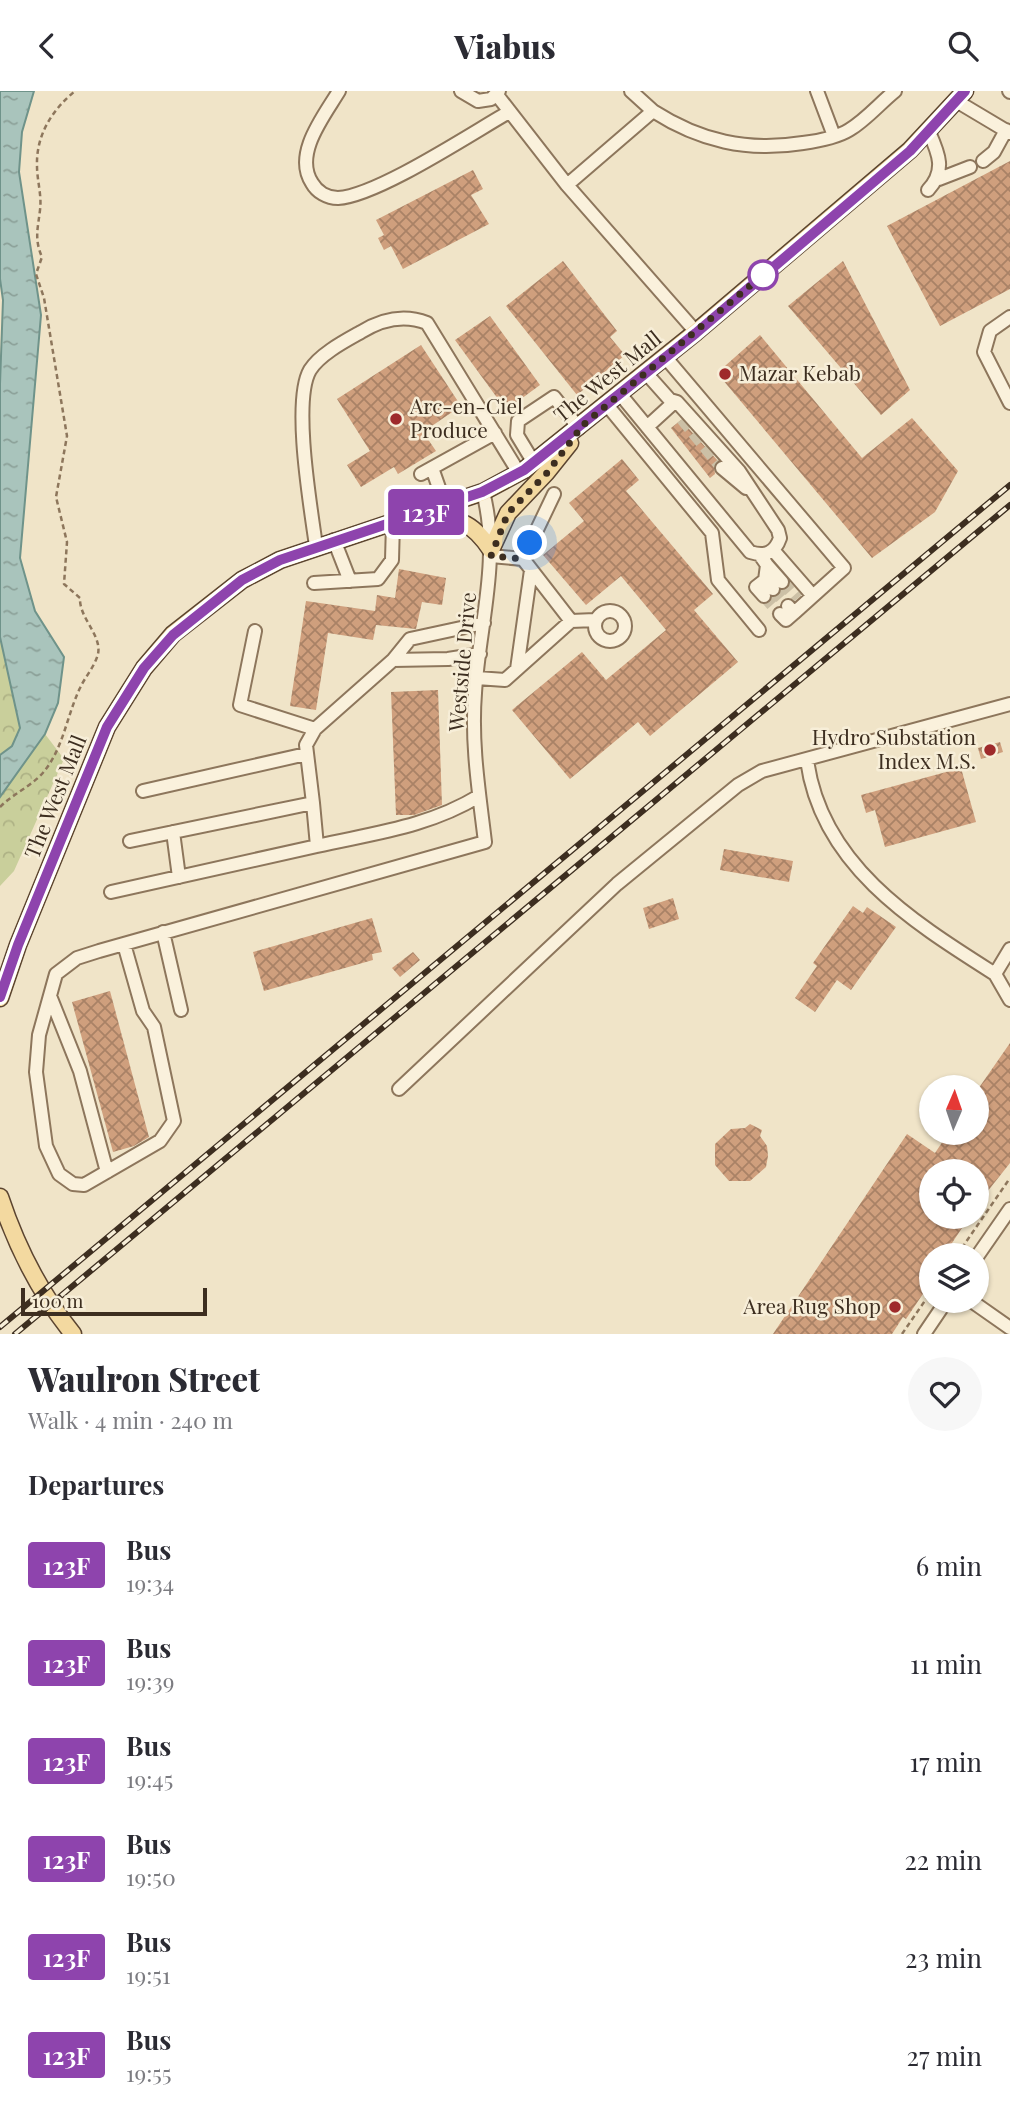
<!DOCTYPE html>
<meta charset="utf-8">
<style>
body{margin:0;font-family:"Playfair Display",serif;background:#f7f7f7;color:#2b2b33;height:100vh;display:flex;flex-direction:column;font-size:26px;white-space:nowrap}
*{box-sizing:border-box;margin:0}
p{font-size:23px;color:#7c7c81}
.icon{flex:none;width:38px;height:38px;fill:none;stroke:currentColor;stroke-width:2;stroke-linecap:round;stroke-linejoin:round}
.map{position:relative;height:1243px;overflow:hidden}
.sheet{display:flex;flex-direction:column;background:#fff;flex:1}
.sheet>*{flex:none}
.badge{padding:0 14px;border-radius:5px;font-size:24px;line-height:46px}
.needle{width:46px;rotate:2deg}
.buttons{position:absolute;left:919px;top:984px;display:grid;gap:14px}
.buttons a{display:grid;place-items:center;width:70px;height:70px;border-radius:50%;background:#fff;box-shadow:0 2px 5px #0004;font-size:35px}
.scale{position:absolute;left:21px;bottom:18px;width:186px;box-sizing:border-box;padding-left:7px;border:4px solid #3d2e20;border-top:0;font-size:19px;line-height:24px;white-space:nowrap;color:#3d2e20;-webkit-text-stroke:5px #f7eed8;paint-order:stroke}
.you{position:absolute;width:35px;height:35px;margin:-18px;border:5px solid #fff;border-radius:50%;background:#1a73e8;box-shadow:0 0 0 10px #1a73e833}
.map>.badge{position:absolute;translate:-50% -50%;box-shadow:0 0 0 4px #fff}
h2{padding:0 28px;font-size:26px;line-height:63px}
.round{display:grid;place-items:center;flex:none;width:74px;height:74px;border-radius:37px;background:#f7f7f7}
.head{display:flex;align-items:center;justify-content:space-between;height:119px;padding:0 28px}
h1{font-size:33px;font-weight:800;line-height:52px}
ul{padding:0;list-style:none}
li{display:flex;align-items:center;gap:21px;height:98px;padding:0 28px}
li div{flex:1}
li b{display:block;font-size:26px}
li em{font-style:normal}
li .badge{min-width:77px;font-weight:700;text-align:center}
header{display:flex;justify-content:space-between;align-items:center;height:91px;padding:0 28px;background:#fff;font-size:32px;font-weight:800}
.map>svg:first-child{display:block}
</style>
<header><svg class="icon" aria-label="back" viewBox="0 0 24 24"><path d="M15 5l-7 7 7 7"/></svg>Viabus<svg class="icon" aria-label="search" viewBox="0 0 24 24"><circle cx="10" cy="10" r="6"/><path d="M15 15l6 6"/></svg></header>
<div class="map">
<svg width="1010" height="1243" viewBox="0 0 1010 1243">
<defs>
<pattern id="forest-crowns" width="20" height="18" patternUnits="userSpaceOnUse" patternTransform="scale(1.75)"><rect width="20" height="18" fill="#c9cf9b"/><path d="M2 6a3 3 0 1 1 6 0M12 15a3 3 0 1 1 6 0" fill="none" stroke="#aeb285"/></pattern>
<pattern id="water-ripples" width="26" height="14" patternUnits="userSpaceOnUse" patternTransform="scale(1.75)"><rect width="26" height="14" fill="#a9c4bc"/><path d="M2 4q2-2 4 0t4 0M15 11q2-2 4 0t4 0" fill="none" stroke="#8ba098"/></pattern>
<pattern id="building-cross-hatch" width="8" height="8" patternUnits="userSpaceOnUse" patternTransform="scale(1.75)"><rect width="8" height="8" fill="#cf9f7d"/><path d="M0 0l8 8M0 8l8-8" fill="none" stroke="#a98266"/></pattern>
</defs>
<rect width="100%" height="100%" fill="#f0e4c8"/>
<!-- forest -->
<path fill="url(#forest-crowns)" d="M0 546 20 637 12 655 0 664Z
M45 643 64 668 14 780 0 795V706Z"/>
<!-- water -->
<path fill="url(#water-ripples)" stroke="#6f938a" stroke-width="2" d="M0 0H34L22 41 19 81 41 224 20 467 35 520 64 566 58 612 45 643 0 706V664L12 655 20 637 0 546V293L3 209 0 188Z"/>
<!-- building -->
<path fill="url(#building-cross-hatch)" d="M1010 70V198L940 235 887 135Z
M473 79 483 98 471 104 489 133 403 178 391 155 384 159 378 147 384 144 376 129Z
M563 170 617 240 610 246 625 264 577 304 506 215Z
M843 170 910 299 881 324 788 215Z
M490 225 540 294 506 319 455 249Z
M760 244 862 367 912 327 958 380 935 421 872 467 717 282Z
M421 254 461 315 423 341 436 360 398 383 394 376 361 396 347 374 370 360 337 308Z
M681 329 718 370 714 375 715 383 710 387 671 337Z
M622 368 639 389 626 400 713 503 694 519 738 571 650 645 638 631 570 688 512 619 582 561 606 589 666 539 621 485 586 514 543 464 584 430 569 412Z
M399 478 446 487 442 514 422 511 416 538 376 534 373 549 328 542 316 619 290 615 306 510 375 520 377 504 395 507Z
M438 599 442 714 414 724H396L391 601Z
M1000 651 1003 661 981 668 978 657Z
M961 677 976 731 885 756 875 719 866 722 861 704Z
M724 758 793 770 789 791 720 779Z
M673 807 679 828 649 838 643 817Z
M853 815 863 822 867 816 896 836 851 899 837 889 815 921 795 907 817 875 813 872Z
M372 827 382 861 372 863 373 869 264 900 253 861Z
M413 861 420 869 400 886 392 877Z
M110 900 149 1046 134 1055 113 1061 72 911Z
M1010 952V1072L976 1115V1080H931V1125H970L944 1164H931V1191L906 1228 903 1226 892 1243H773L907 1043 935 1062 949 1041H976V1001Z
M750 1033 762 1039 760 1045 767 1055 768 1065 766 1076 750 1090H729L715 1074V1053L731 1038 745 1037Z"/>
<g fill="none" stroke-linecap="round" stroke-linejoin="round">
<!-- minor-tunnel -->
<path stroke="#ccc0a6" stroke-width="12" stroke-dasharray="12 6" stroke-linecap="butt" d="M682 328 722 377
M782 491 797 508
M773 498 788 515
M764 505 780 523"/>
<!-- minor casing -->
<g stroke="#8d765c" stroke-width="16">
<path id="minor" d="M339 0C324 25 293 63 312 92 317 101 327 107 338 107 377 105 472 42 509 21
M461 0 478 10 491 8 499 0
M817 0 834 45
M1009 0 1010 1
M497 4 567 94 696 241
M958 11 1010 42
M653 20C700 50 747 61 803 52 818 50 836 47 849 39 866 29 880 12 895 0
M983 70 994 61 1006 39
M939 88 970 76
M567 94 653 20 631 0
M928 99C946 80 939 63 929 41
M1010 226 990 240 984 261 1010 312
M666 267 844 477 794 522 788 515
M620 303 750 461C765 466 775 462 780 447L778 439 739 380 677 311 670 309 646 282
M607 314 712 442 718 489 759 539
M647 336 670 315
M534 372 517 344 518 330 554 306 579 337
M432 377 445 414
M722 377 746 397
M421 383 495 342
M334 449 350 490
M316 455C311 418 292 310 310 279 320 263 345 250 361 241 382 228 404 223 427 232L519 382
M773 459 813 505
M760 464 767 474 765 489 773 498
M491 465 523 468 571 530
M523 468 554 403
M767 474 782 491
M314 492 378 488 392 469 393 432
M764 505 756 496 765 489
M595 535a15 15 0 1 1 30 0a15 15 0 1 1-30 0Z
M780 523 786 529 794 522
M255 540 240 614 315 638 393 569
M480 563 448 568 393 569 410 548 484 532
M517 578 531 479
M477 587 505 589 571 530 595 529
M807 669C821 774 913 831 995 883
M143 700 306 663
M173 741 179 786
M130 750 313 712 306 654 315 638
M317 755C374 742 428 736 479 705
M111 801 317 755 313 712
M163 841 181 919
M124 853 143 920 154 936 174 1030 160 1050 84 1094 73 1093 59 1083 46 1055 36 981 39 944 56 883 77 867 99 860 485 751C479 701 471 652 475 602 479 534 501 469 483 401
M995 883 1010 909
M995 883 1010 858
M50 905 80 980 107 1081
M399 998 617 793 738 694 762 680 1010 613
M976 1167 1010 1118
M970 1209 1010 1237
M924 1243 947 1209"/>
</g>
<!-- major casing -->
<g stroke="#5b4430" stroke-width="19">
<path id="major" d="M419 427C455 428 469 426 491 459
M491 459 508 422 546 382 570 352
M0 907 18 854 107 636 144 577 173 543 242 489 280 469 483 401 524 379 696 241 910 59 965 0
M0 1106C17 1157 39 1201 73 1243"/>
</g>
<!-- path -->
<path stroke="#8d765c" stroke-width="2.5" stroke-dasharray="5 3.5" stroke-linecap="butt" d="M0 716C12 704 27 697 39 686 63 662 66 626 80 597 85 586 95 575 98 563 102 544 79 527 80 507L64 493 67 451 56 406 67 345 44 207 36 183 42 166C34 148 38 137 40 119 42 105 37 89 37 75 36 44 52 19 75 0
M957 1164 1010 1087
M902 1243 931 1201"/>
<!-- minor -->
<use href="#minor" stroke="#faf1dc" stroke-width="12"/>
<!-- major -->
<use href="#major" stroke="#f3d9a0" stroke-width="16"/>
<!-- rail casing -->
<g stroke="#3d2e20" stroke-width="6">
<path id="rail" d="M0 1236 1010 394
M15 1243 1010 414"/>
</g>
<!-- rail -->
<use href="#rail" stroke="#f7eed8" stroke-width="3.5" stroke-dasharray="10" stroke-linecap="butt"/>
</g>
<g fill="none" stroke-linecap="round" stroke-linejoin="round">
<!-- line casing -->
<g stroke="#fff" stroke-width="16">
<path id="line" d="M0 906 18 854 107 636 144 577 173 544 242 489 280 469 482 401 524 379 696 242 910 60 965 0"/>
</g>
<!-- line -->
<use href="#line" stroke="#8e44ad" stroke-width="10"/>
<!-- walk -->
<path stroke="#3d2e20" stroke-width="7" stroke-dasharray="0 12.6" d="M530 452 523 468 491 465 508 422 547 382 583 334 763 184"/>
</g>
<!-- markers -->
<circle fill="#fff" stroke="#8e44ad" stroke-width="3.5" cx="763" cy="184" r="14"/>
<g fill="#9e2a2b" stroke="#f7eed8" stroke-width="2.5">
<circle cx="725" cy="283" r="7"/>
<circle cx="396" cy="328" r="7"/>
<circle cx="990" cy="659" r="7"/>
<circle cx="895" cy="1216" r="7"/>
</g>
<g text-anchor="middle" stroke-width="5" stroke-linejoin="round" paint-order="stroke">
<!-- poi labels -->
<g font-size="21" fill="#3d2e20" stroke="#f7eed8" text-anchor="start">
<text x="739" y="290">Mazar Kebab</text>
<text x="410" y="323">Arc-en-Ciel<tspan x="410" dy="24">Produce</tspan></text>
<text x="976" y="654" text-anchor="end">Hydro Substation<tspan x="976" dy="24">Index M.S.</tspan></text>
<text x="881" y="1223" text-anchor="end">Area Rug Shop</text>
</g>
<!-- street labels -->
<g font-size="21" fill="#3d2e20" stroke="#f7eed8">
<text transform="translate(608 286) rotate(-39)" y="7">The West Mall</text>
<text transform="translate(463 571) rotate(-85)" y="7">Westside Drive</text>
<text transform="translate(56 706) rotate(-68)" y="7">The West Mall</text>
</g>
</g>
</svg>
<div class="buttons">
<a><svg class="needle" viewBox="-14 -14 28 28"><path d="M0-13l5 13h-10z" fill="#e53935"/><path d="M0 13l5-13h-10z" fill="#7c7c81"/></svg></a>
<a><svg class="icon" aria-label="locate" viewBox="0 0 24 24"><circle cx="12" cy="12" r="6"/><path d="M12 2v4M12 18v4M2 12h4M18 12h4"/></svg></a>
<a><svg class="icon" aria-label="layers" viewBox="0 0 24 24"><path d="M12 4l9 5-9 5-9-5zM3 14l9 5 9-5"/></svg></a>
</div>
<div class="scale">100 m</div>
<div class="you" style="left:530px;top:452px"></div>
<b class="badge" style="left:426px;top:421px;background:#8e44ad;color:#fff">123F</b>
</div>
<section class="sheet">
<div class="head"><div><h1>Waulron Street</h1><p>Walk · 4 min · 240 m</p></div><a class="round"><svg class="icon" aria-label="heart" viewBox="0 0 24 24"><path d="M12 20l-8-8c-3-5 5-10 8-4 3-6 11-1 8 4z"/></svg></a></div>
<h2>Departures</h2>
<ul>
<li><span class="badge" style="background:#8e44ad;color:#fff">123F</span><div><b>Bus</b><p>19:34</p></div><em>6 min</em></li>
<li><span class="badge" style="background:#8e44ad;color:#fff">123F</span><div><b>Bus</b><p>19:39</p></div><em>11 min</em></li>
<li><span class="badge" style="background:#8e44ad;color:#fff">123F</span><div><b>Bus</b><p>19:45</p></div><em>17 min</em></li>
<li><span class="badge" style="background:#8e44ad;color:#fff">123F</span><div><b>Bus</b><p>19:50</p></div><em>22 min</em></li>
<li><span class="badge" style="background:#8e44ad;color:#fff">123F</span><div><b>Bus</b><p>19:51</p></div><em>23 min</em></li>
<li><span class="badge" style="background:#8e44ad;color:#fff">123F</span><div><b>Bus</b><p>19:55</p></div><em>27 min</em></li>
</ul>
</section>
